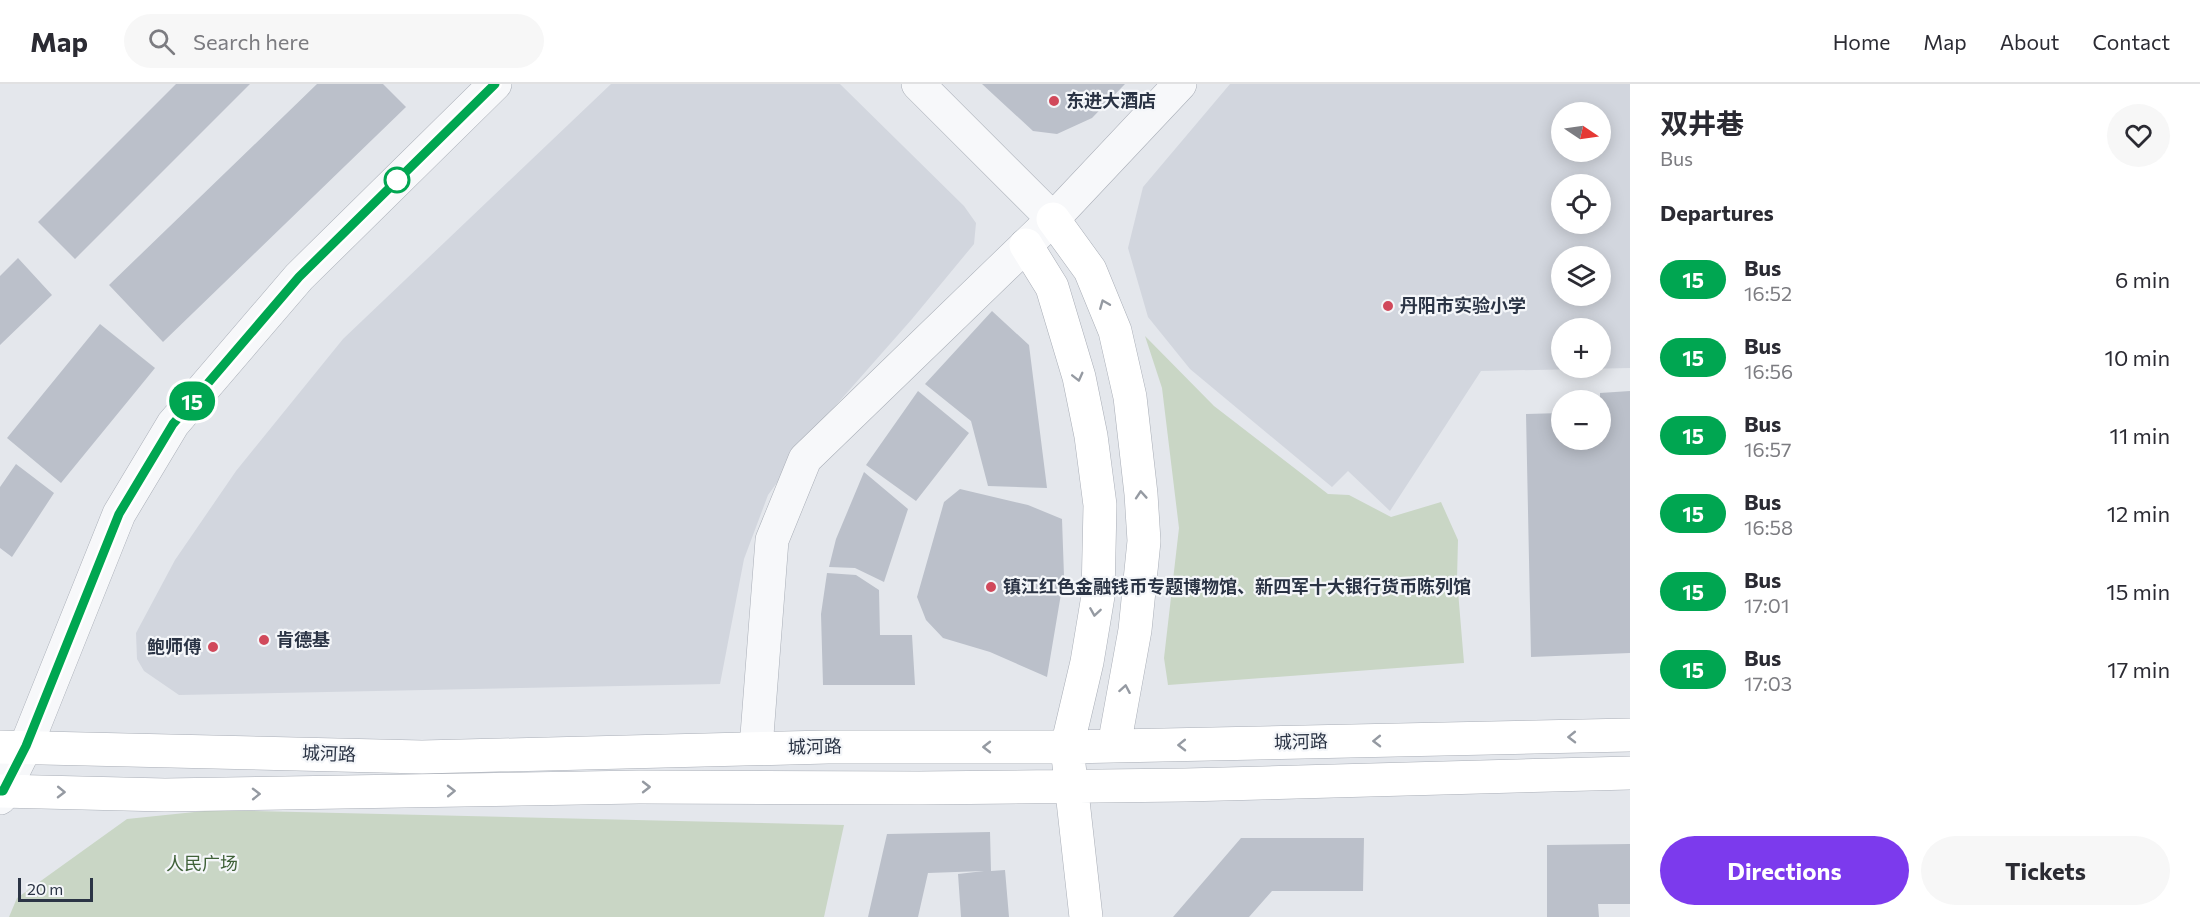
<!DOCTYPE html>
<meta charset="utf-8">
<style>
body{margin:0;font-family:Commissioner,"Noto Sans SC",sans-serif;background:#f7f7f7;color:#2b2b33;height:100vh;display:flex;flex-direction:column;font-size:22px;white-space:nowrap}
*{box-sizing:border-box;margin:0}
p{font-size:20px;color:#7c7c81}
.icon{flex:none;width:33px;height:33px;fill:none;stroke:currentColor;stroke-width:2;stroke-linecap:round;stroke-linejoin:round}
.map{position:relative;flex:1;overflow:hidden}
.drawer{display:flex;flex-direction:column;background:#fff;width:570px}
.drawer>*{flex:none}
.badge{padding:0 12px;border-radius:20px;font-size:21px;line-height:39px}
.needle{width:39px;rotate:103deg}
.buttons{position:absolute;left:1551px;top:18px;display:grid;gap:12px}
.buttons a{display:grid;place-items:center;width:60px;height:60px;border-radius:50%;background:#fff;box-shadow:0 3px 15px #0003;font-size:30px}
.scale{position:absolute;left:18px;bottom:15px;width:75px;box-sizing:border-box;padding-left:6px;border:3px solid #2b3445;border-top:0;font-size:16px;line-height:21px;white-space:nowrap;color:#2b3445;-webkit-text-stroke:4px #f4f6f9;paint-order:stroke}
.map>.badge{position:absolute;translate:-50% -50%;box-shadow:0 0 0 3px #fff}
h2{padding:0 30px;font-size:22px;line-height:54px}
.round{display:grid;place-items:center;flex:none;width:63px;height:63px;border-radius:32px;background:#f7f7f7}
.head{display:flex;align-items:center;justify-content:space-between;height:102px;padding:0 30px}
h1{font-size:28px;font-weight:700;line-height:45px}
.cta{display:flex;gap:12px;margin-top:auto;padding:12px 30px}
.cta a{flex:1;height:69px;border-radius:36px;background:#7c3aed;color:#fff;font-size:24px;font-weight:700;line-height:69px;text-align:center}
.cta a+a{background:#f7f7f7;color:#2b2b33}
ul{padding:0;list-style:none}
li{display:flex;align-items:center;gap:18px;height:78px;padding:0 30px}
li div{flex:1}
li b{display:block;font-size:22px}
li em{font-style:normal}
li .badge{min-width:66px;font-weight:700;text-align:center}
header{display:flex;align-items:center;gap:36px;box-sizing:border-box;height:84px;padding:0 30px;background:#fff;border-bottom:2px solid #e1e1e2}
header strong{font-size:28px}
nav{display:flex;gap:33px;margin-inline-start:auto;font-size:21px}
.search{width:420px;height:54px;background:#f7f7f7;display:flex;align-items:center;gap:15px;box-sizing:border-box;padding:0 21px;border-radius:33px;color:#7c7c81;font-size:22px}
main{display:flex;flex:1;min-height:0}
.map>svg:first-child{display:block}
</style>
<header>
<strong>Map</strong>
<div class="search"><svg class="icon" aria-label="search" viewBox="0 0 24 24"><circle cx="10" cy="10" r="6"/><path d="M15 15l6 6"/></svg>Search here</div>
<nav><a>Home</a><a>Map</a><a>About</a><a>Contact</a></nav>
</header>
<main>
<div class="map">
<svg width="1630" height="833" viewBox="0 0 1630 833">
<rect width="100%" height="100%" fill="#e4e7ec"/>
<!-- built -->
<path fill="#d2d6de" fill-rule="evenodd" d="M611 0H840L964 122 976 139 974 160 912 235 822 337 768 411 744 475 720 600 179 611 144 587 137 575 136 549 175 476 236 387 343 255Z
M1230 0H1630V284L1481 287 1390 427 1348 387 1332 403 1190 285 1148 233 1128 164 1143 103ZM1562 28H1600V68H1562ZM1562 100H1600V140H1562ZM1562 172H1600V212H1562ZM1562 244H1600V284H1562Z"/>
<!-- green -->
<path fill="#c9d6c5" d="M1145 252 1214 322 1328 410 1349 411 1391 433 1441 418 1458 456 1457 495 1464 579 1168 601 1164 574 1179 444 1162 304Z
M214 726 844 741 824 833H9L17 814 127 735Z"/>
<!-- building -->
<path fill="#bbc0ca" d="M176 0H250L75 175 38 138Z
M317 0H383L406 23 163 258 109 201Z
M982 0H1125L1092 34 1057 50 1033 47Z
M18 174 52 211 0 261V192Z
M992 227 1029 261 1047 404 988 402 971 337 925 300Z
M100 240 155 284 61 399 7 354Z
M918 307 969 349 916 417 866 381Z
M1630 307V569L1531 573 1526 330 1562 329V356H1600V309Z
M16 380 54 409 12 473 0 464V403Z
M864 388 908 425 884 498 855 484 829 483 836 455Z
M960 405 1028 421 1062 435 1064 492 1047 593 990 568 943 554 926 536 917 513 944 418Z
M827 489 856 491 879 506 880 551H912L915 601H823L821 530Z
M990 748 991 787 1005 786 1009 833H961L958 790 984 787 928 789 918 833H868L887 750Z
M1241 754H1364L1363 807H1272L1249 833H1173Z
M1630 760V820H1598L1599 833H1547V761Z"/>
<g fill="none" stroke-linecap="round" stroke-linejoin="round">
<!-- tertiary casing -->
<g stroke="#a9aeb7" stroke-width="34">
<path id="tertiary" d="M918 0 1053 135
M756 664 772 456 805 375 1053 135 1180 0
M0 714 26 662 119 430 173 340 299 193 495 0"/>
</g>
<!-- secondary casing -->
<g stroke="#a9aeb7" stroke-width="34">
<path id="secondary" d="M1053 135 1090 186 1115 247 1130 313 1141 410 1144 457 1135 546 1114 662
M1026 161 1052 203 1079 293 1091 352 1100 421 1098 512 1087 578 1067 663 1086 833
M0 663 422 673 828 663H1067L1630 651
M0 707 165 711 639 703 919 704 1185 701 1630 689"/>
</g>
<!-- tertiary -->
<use href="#tertiary" stroke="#f7f8fa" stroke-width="33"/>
<!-- secondary -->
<use href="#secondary" stroke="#fff" stroke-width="33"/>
</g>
<!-- one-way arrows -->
<defs><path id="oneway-chevron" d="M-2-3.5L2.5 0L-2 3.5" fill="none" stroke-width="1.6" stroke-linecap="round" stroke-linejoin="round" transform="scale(1.5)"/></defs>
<g stroke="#959aa2">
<use href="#oneway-chevron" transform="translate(1104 220) rotate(-112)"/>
<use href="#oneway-chevron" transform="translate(1078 293) rotate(76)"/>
<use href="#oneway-chevron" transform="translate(1141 411) rotate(-94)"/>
<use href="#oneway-chevron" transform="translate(1095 528) rotate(99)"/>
<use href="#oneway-chevron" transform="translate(1125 605) rotate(-80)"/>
<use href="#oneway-chevron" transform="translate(1572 653) rotate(179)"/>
<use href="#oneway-chevron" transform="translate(1377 657) rotate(179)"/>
<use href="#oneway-chevron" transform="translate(1182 661) rotate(179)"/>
<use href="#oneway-chevron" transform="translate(987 663) rotate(-180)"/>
<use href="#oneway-chevron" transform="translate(646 703)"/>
<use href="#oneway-chevron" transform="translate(451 707) rotate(-1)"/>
<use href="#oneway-chevron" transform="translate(61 708) rotate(1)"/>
<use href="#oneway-chevron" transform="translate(256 710) rotate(-1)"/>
</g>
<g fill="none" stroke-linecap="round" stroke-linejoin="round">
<!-- line casing -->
<g stroke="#fff" stroke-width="14">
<path id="line" d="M0 707H3L26 662 119 430 173 340 299 193 495 0"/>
</g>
<!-- line -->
<use href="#line" stroke="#00a651" stroke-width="9"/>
</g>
<!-- markers -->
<g fill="#d1495b" stroke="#f4f6f9" stroke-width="2">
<circle cx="1054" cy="17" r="6"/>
<circle cx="1388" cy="222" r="6"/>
<circle cx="991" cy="503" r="6"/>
<circle cx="264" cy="556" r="6"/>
<circle cx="213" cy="563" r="6"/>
</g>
<circle fill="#fff" stroke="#00a651" stroke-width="3" cx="397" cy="96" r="12"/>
<g text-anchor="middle" stroke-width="4.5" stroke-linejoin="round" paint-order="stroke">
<!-- poi labels -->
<g font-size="18" font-weight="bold" fill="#2b3445" stroke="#f4f6f9" text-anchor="start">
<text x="1066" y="23">东进大酒店</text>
<text x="1400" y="228">丹阳市实验小学</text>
<text x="1003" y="509">镇江红色金融钱币专题博物馆、新四军十大银行货币陈列馆</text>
<text x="276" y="562">肯德基</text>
<text x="201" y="569" text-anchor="end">鲍师傅</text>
</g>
<!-- street labels -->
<g font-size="18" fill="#2b3445" stroke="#f4f6f9">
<text transform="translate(1301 658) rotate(-1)" y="6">城河路</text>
<text transform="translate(815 663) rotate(-1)" y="6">城河路</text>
<text transform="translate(329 670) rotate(2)" y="6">城河路</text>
</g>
<!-- park labels -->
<g font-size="18" fill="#3f6138" stroke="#f4f6f9">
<text x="202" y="786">人民广场</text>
</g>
</g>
</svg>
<div class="buttons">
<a><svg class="needle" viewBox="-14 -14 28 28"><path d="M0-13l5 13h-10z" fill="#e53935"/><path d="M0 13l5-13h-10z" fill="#7c7c81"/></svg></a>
<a><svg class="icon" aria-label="locate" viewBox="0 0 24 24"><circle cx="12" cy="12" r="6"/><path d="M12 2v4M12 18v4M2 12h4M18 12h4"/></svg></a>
<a><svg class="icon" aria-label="layers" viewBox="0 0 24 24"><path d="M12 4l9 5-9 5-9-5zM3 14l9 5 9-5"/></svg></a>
<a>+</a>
<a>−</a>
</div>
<div class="scale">20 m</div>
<b class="badge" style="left:192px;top:317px;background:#00a651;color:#fff">15</b>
</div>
<section class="drawer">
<div class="head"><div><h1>双井巷</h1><p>Bus</p></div><a class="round"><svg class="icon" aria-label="heart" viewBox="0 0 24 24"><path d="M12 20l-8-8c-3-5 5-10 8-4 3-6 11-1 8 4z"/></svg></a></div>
<h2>Departures</h2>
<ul>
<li><span class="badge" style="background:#00a651;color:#fff">15</span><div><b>Bus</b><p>16:52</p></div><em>6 min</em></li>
<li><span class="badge" style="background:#00a651;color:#fff">15</span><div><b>Bus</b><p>16:56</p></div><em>10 min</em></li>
<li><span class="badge" style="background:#00a651;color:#fff">15</span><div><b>Bus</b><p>16:57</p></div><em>11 min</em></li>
<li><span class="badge" style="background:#00a651;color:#fff">15</span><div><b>Bus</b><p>16:58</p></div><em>12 min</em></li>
<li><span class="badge" style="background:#00a651;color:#fff">15</span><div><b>Bus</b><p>17:01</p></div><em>15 min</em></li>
<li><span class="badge" style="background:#00a651;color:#fff">15</span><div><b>Bus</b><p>17:03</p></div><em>17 min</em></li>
</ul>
<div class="cta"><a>Directions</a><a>Tickets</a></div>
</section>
</main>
